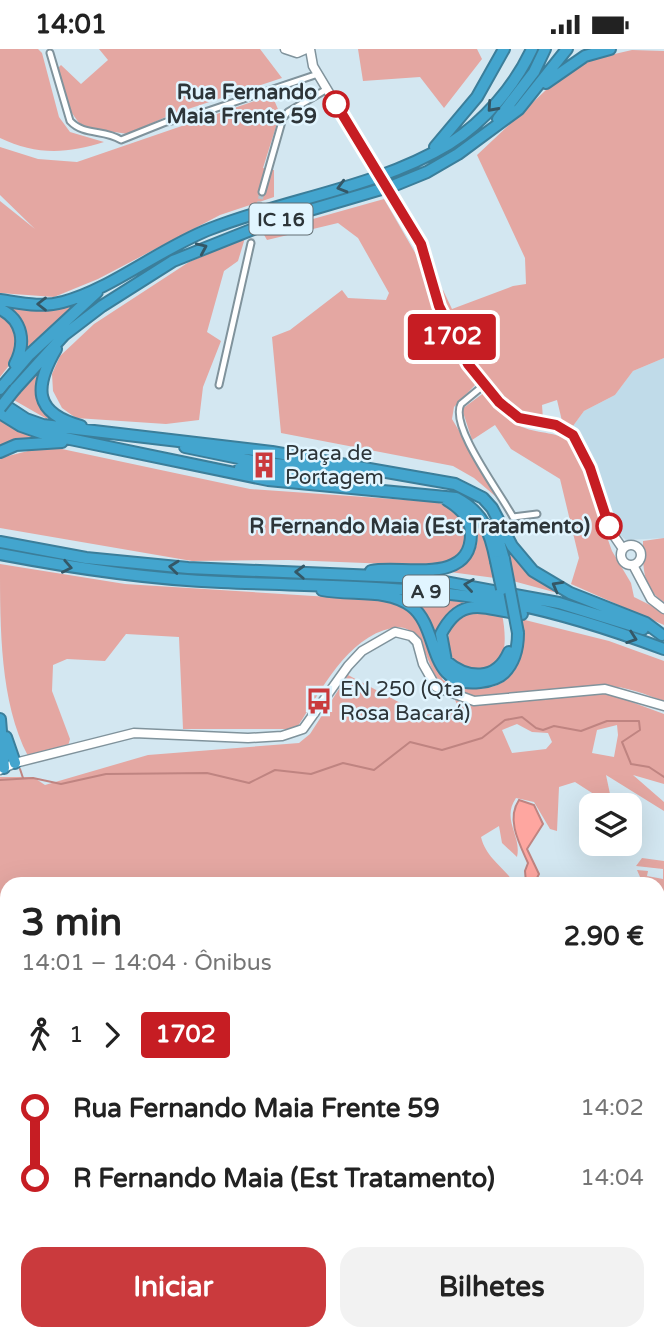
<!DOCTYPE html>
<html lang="pt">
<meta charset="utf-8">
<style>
body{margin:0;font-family:"Varela Round",sans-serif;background:#f2f2f2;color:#222;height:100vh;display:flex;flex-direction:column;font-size:26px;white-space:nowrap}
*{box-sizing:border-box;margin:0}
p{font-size:23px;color:#767676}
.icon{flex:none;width:38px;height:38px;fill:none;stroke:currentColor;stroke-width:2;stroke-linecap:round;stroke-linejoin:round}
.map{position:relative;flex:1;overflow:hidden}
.sheet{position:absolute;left:0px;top:828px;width:665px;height:464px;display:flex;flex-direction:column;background:#fff;border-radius:21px 21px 0 0;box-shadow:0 7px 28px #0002}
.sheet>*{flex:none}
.badge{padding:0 14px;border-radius:5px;font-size:24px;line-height:46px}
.fabs{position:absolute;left:579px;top:744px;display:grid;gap:14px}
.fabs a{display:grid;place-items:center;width:63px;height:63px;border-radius:14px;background:#fff;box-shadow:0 7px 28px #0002;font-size:35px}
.map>.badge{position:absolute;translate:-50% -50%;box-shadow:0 0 0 4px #fff}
.legs{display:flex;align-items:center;gap:10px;height:77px;padding:0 21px;font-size:23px}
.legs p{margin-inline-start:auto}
.head{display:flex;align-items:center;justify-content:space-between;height:119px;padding:0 21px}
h1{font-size:38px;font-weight:800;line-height:52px}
.button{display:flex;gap:14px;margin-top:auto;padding:14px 21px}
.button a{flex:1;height:80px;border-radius:21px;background:#ca3a3d;color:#fff;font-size:28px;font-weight:800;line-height:80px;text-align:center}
.button a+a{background:#f2f2f2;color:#222}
ul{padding:0 21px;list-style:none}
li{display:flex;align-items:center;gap:24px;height:70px;font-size:26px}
li i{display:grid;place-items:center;width:10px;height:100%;margin:0 9px;background:currentColor}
li i::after{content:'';width:18px;height:18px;margin:-9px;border:5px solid;border-radius:50%;background:#fff}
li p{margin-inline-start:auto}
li:first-child i{background:linear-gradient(#0000 50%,currentColor 0)}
li:last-child i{background:linear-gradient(currentColor 50%,#0000 0)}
.status{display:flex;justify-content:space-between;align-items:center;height:49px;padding:0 35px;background:#fff;direction:ltr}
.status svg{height:19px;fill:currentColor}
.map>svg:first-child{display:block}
</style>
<div class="status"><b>14:01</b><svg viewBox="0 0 49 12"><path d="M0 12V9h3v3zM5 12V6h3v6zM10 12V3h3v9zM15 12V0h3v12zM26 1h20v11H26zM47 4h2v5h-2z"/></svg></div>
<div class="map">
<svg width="664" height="1290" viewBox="0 0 664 1290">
<rect width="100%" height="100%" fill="#d3e7f1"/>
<!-- built -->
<path fill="#c0dbe9" d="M664 309V489L626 491 616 482 609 467 606 445 588 397 573 377 584 362 615 346 633 322Z"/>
<!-- green -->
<path fill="#e4a7a2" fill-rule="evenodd" d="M0 0H38L42 4 59 68 70 83 104 93C67 105 35 106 0 89Z
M99 0H260L282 29 170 66 128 85 93 80 79 74 69 60 57 20 61 16 81 35 108 11Z
M358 0H477L482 10 444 59 420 28 363 32Z
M632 1 664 2V309L633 322 615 346 584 362 573 377 562 372 557 351 542 356 543 370C535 368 524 367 517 363 476 339 453 282 439 240L443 241 452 260 513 237 526 235 525 209 477 106 563 25 584 12Z
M272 46 280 65 263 119 274 121V148L220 166 98 230 54 248 0 244V152L35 180 0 146V98L38 110 77 113Z
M384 150 421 214 432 252 450 293 477 334 454 358 452 370 501 452 474 429 453 417 281 384 272 288 290 281 342 241 348 249 386 251 389 244 358 189 338 174 267 191 263 184Z
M245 189 238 212 224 222 207 283 221 292 203 338 199 371 166 375 76 369 62 359 53 342 52 325 60 307 94 275 189 213Z
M10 255 47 259 76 256 27 299C28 280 22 270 8 258Z
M0 263 9 269 18 293 11 314 0 328Z
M44 311C35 330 29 352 49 367L47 370 12 350Z
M485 343C496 355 508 372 522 378 541 386 557 381 574 396L612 502 631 534 634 548 664 563V576L571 535 579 509 560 430 511 400 495 376 472 391 462 360Z
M0 368 41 389 0 398Z
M48 397 250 440 436 453C476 465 476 499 441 517L289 511 192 512 0 479V409Z
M476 471 485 484 495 529 450 523C474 513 482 495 476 471Z
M664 489V553C641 539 643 515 643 492Z
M505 494 557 541 561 545 513 532Z
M0 515 125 535 393 552 416 569 443 631C495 654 533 628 521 570L609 592 664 612V652C647 646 625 637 607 637 571 636 505 656 474 648 464 645 452 643 444 637 424 621 426 572 392 579 347 588 321 642 298 677L292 680H183L179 588 126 585 105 612 67 610 53 616 52 642 70 690 68 697 28 707C0 653 0 579 0 515Z
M405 546 464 553 441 574 435 589 428 568Z
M475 560 502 565C510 605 502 636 455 614L447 596 451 575Z
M348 626 423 666 461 663 455 651 476 656 602 642 664 665V735L633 726 664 753V762L606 726 610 745 603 751 575 733 559 738 557 782 550 780 534 753 516 749C501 771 522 786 517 808L502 794 499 777 481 788C486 809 504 818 515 835H7V1250L0 1256V728H33L45 736 148 706 299 694 310 685ZM517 675 532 683 548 684 552 693 546 700 512 704 502 681ZM617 676 618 686 614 708 592 704 597 681Z
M642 809 664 812V864L658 862V835H643L637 821 648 822 647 827 663 830V820L636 817Z
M658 1179 664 1180V1290H44L37 1287 7 1290 0 1278 7 1266V1284H658Z"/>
<!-- water -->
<path fill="#fea6a0" stroke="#bf8481" stroke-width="2" d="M519 751 534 756 543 775 527 800 539 825 534 835 526 834 525 822 528 814C519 794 506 770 519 751Z"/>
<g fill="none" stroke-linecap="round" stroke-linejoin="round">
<!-- stream -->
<path stroke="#bf8481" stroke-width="2" d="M20 720 23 729
M0 731 33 729 61 735 106 725 207 724 249 734 275 721 311 725 343 714 374 721 410 693 442 701 482 689 505 671 522 668 536 679 543 681 554 677 581 682 607 672H639L640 681 622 693 631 715 649 718 664 728"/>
<!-- street-tunnel -->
<path stroke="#b2c3cc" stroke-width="5" stroke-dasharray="5 2.5" stroke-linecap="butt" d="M251 194 262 143"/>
<!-- street casing -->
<g stroke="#80939c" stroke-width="9">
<path id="street" d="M50 4 70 72C84 87 104 80 121 91L166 73 190 68 318 25
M262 143 283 69 288 63 327 40
M219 336 251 194
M484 336 461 355C449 377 501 445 513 468L537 465"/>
</g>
<!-- secondary casing -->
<g stroke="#80939c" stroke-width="11">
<path id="secondary" d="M285 0 297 4 306 0
M310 0 313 17 370 112
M391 149 421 195 449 282 468 315 511 363 530 373 556 376 573 385 590 419 612 484 623 500
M621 506a10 10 0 1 1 20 0a10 10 0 1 1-20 0Z
M633 516 651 550 664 560
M0 721 15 714 134 684 248 689 282 687 303 680 348 617 362 602 395 583 411 587 417 593 423 615 436 638 474 652 605 640 664 657"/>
</g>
<!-- highway casing -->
<g stroke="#3b7e9a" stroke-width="14">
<path id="highway" d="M546 34 585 7 610 0
M498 70 534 23 545 0
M435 98 477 48 504 0
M0 251C21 254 42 259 63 253 110 241 161 199 210 180 289 149 376 139 449 95 484 73 515 37 532 0
M0 260C23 271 26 294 15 315
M56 300C34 338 33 364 81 377
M0 340 29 306 97 243
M15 340 64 286 102 257 173 212 276 171 395 136 427 123 458 105 519 60 567 0
M0 353 26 370 43 376 272 403 455 435 483 449 492 459 512 497 533 522 570 544 646 574 662 586
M0 364 21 377 41 384 268 431 456 449C483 463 490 482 496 512
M185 398 263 414 370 423
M0 403 16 396 62 393
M240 419 300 427
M494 475 504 510
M0 493 86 509 188 519 423 529 559 554 643 580
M0 505C73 519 146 530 221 533 308 537 394 536 480 549 543 558 605 578 664 600
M371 522C402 516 471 537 471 485 471 469 460 459 447 451
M322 541C351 547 387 539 411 557 441 579 426 640 480 633 489 632 498 630 504 624 515 613 518 599 518 584
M509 603C496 633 467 630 446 612L441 585C462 544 486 561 522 565
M0 670 4 719
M6 688 15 714"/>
</g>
<!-- street -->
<use href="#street" stroke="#fff" stroke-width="5"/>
<!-- secondary -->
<use href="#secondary" stroke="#fff" stroke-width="8"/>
<!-- highway -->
<use href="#highway" stroke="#43a5ce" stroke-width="10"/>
<!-- secondary-bridge casing -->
<g stroke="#80939c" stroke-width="11" stroke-linecap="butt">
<path id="secondary-bridge" d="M370 112 391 149"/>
</g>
<!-- highway-bridge casing -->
<g stroke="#3b7e9a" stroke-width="14" stroke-linecap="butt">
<path id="highway-bridge" d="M0 359 15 340
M504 510 518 584
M496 512 502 540"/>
</g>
<!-- secondary-bridge -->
<use href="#secondary-bridge" stroke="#fff" stroke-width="8"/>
<!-- highway-bridge -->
<use href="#highway-bridge" stroke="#43a5ce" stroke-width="10"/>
</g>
<!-- one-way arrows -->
<defs><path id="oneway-chevron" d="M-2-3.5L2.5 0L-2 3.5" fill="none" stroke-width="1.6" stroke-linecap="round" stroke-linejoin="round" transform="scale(1.75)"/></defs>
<g stroke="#345766">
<use href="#oneway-chevron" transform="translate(492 58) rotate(132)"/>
<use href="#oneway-chevron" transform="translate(342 138) rotate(164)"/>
<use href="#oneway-chevron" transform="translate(202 199) rotate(-24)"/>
<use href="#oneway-chevron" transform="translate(42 255) rotate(180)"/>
<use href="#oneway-chevron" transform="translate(67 518) rotate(11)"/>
<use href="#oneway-chevron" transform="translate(174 518) rotate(-174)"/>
<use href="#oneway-chevron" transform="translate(300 523) rotate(-178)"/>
<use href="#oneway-chevron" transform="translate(469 536) rotate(-172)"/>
<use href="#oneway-chevron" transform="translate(557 537) rotate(-151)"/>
<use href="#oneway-chevron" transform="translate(632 589) rotate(19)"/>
</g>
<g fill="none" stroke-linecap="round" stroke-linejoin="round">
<!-- line-1 casing -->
<g stroke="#fff" stroke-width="16">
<path id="line-1" d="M336 55 421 195 439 257 468 315 499 353 519 369 556 376 573 386 590 419 609 477"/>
</g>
<!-- line-1 -->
<use href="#line-1" stroke="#c61d23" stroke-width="10"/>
</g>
<!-- icons -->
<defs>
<g id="building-bare" transform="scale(2.1)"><path d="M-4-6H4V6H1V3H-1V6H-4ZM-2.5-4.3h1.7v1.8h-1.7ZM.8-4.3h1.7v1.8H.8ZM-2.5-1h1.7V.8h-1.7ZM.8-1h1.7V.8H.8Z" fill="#ca3a3d" stroke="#e1f5ff" stroke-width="2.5" paint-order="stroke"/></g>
<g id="bus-bare" transform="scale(2.1)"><path d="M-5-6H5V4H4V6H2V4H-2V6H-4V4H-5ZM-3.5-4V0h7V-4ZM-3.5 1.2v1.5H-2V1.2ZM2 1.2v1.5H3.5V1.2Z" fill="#ca3a3d" stroke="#e1f5ff" stroke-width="2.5" paint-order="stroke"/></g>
</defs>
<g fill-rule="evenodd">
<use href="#building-bare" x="264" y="416"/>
<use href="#bus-bare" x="319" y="652"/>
</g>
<!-- markers -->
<g fill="#fff" stroke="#c61d23" stroke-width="3.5">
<circle cx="336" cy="55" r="12"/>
<circle cx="609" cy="477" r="12"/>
</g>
<g text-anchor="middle" stroke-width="5" stroke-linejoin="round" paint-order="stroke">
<!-- shield labels -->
<g fill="#e1f5ff" stroke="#636f74" stroke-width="2">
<rect x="249.5" y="154.5" width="63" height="31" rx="5"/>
<rect x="403" y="526.5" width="46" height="31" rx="5"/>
</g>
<g font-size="19" font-weight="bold" fill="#2d3539">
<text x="281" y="177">IC 16</text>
<text x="426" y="549">A 9</text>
</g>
<!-- stop labels -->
<g font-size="21" font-weight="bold" fill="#2d3539" stroke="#e1f5ff" text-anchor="end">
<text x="317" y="50">Rua Fernando<tspan x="317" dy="24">Maia Frente 59</tspan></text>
<text x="590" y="484">R Fernando Maia (Est Tratamento)</text>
</g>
<!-- poi labels -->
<g font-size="21" fill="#2d3539" stroke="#e1f5ff" text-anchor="start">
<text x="285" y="411">Praça de<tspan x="285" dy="24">Portagem</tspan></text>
<text x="340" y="647">EN 250 (Qta<tspan x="340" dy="24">Rosa Bacará)</tspan></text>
</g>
</g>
</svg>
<div class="fabs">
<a><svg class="icon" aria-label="layers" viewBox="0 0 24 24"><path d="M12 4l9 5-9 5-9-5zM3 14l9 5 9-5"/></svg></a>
</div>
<b class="badge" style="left:452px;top:288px;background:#c61d23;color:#fff">1702</b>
<section class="sheet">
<div class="head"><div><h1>3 min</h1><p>14:01 – 14:04 · Ônibus</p></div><b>2.90 €</b></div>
<div class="legs"><svg class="icon" aria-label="walk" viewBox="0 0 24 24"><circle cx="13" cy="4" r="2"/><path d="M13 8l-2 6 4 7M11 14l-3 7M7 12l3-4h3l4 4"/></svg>1<svg class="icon" aria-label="forward" viewBox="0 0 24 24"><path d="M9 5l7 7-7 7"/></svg><b class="badge" style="background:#c61d23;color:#fff">1702</b></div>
<ul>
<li><i style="color:#c61d23"></i><b>Rua Fernando Maia Frente 59</b><p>14:02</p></li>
<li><i style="color:#c61d23"></i><b>R Fernando Maia (Est Tratamento)</b><p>14:04</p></li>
</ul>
<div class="button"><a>Iniciar</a><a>Bilhetes</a></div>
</section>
</div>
